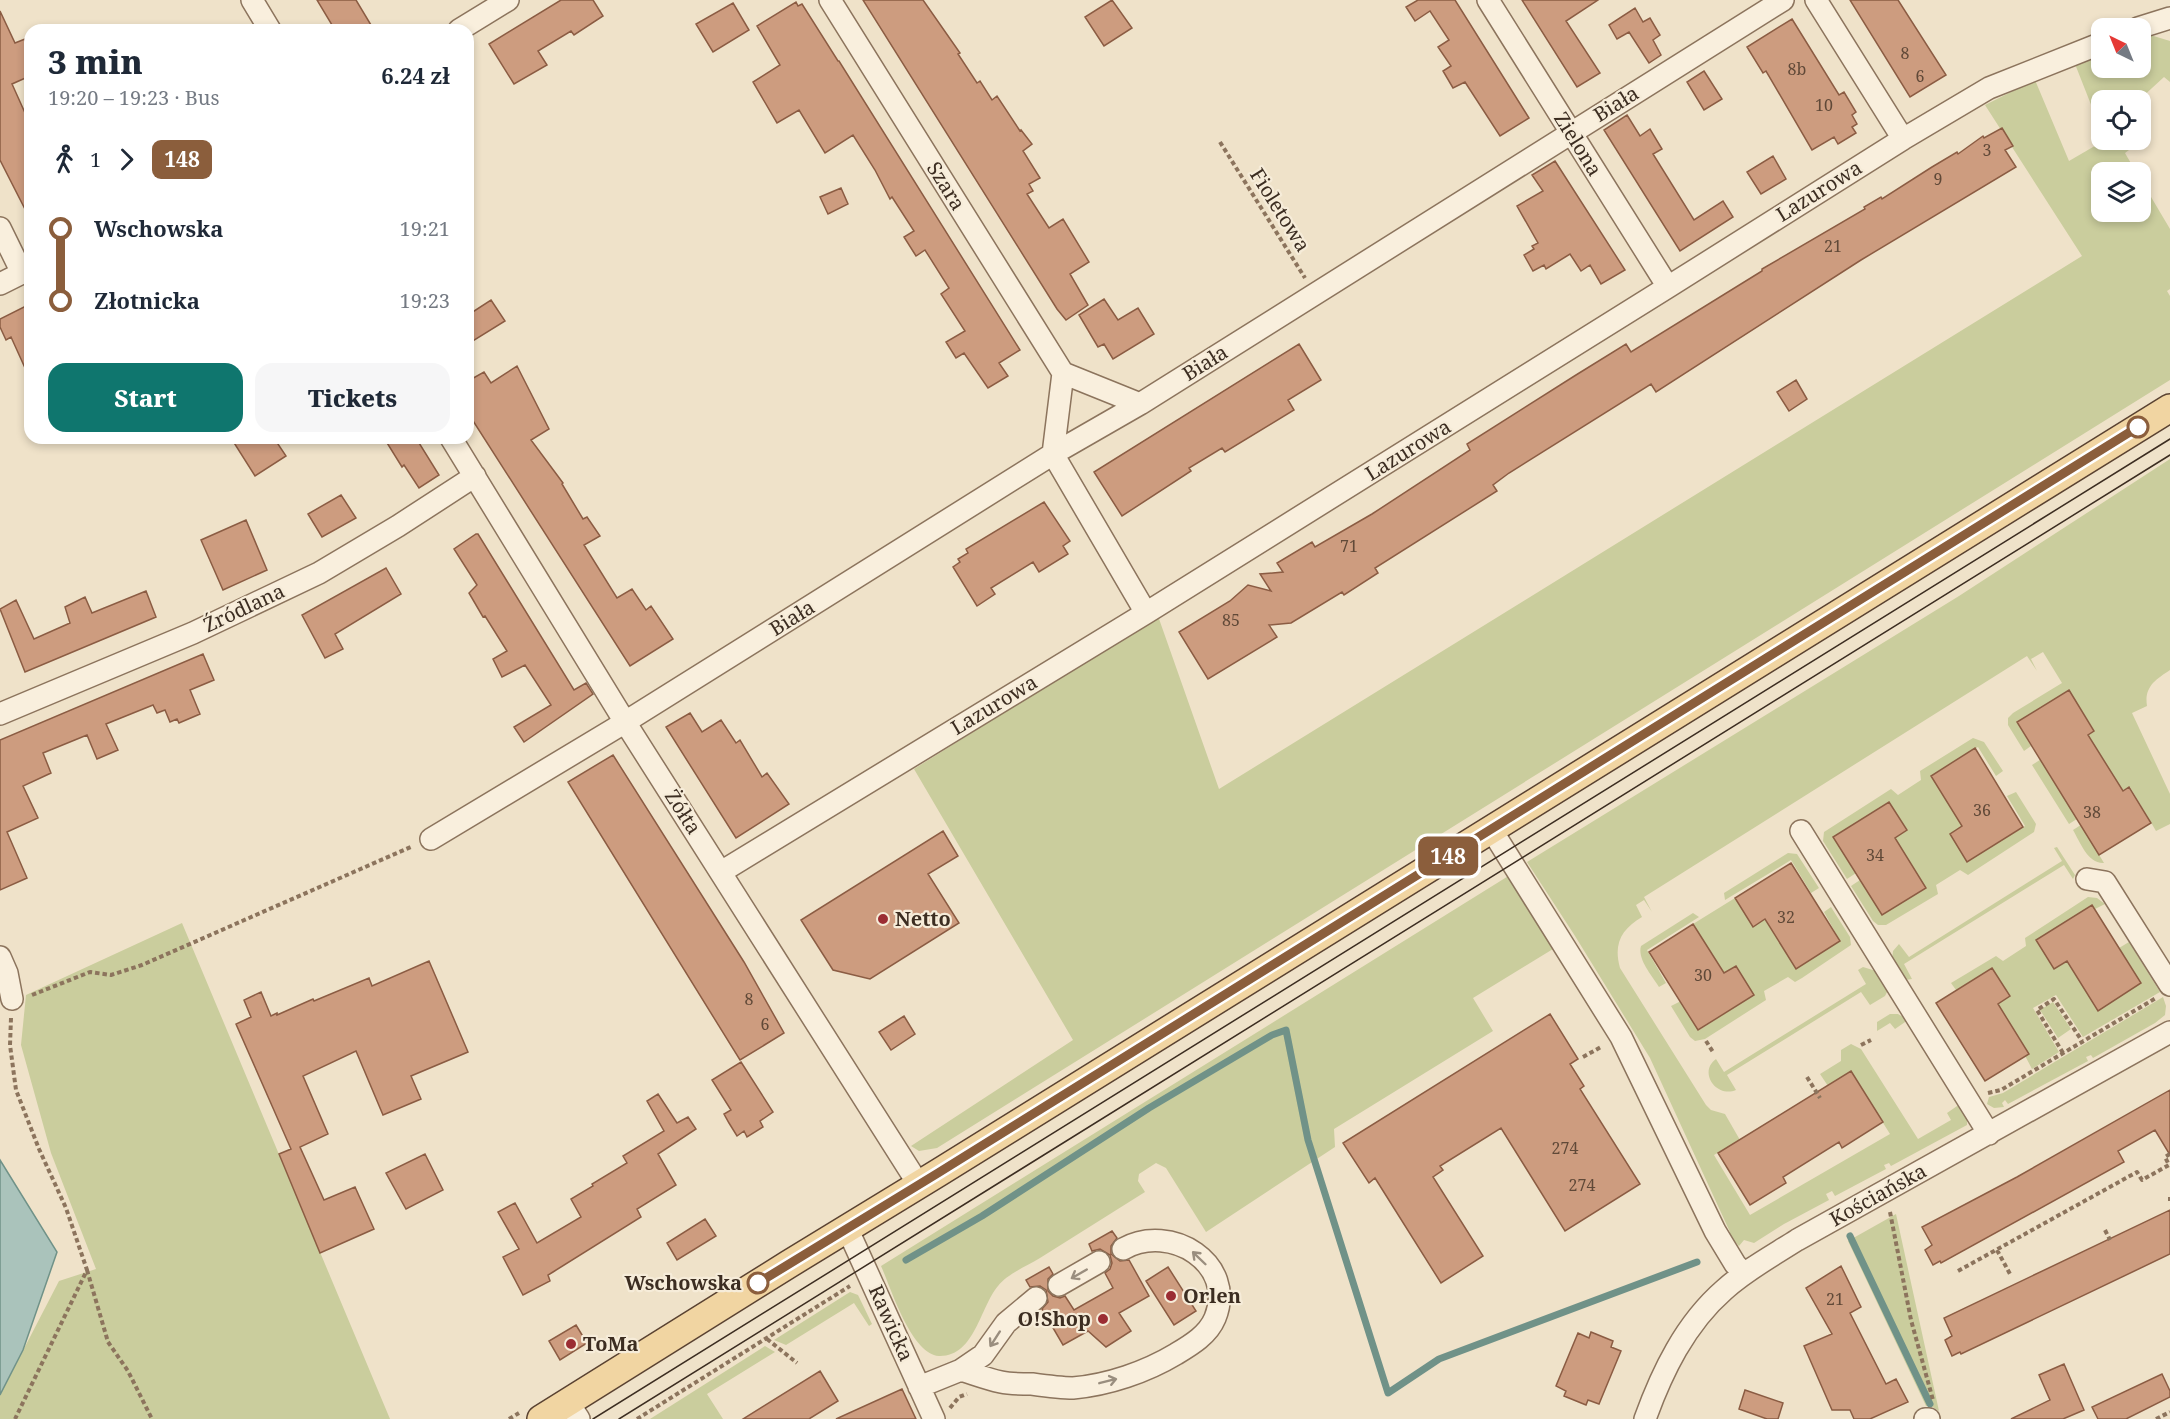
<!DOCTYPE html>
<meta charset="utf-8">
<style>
body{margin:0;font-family:"Noto Serif",serif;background:#f6f6f7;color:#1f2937;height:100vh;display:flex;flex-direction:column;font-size:22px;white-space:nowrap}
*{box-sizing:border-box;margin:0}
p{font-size:20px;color:#747a83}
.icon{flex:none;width:33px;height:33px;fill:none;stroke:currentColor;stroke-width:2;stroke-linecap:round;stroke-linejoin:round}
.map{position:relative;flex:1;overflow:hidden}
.details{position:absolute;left:24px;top:24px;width:450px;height:420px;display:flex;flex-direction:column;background:#fff;border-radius:18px;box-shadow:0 3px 9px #0003}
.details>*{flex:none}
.badge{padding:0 12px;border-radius:9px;font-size:21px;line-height:39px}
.needle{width:39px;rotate:317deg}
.buttons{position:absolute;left:2091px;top:18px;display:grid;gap:12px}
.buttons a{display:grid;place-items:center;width:60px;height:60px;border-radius:12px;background:#fff;box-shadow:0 3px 9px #0003;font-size:30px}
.map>.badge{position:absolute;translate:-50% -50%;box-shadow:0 0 0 3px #fff}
.legs{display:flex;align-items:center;gap:9px;height:66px;padding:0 24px;font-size:20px}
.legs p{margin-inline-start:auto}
.overview{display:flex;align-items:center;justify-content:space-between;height:102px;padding:0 24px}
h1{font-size:33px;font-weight:800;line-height:45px}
.button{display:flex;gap:12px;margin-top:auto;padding:12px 24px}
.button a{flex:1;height:69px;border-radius:18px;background:#0f766e;color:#fff;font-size:24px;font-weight:800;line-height:69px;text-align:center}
.button a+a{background:#f6f6f7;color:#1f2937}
ul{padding:0 24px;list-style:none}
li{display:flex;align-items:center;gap:21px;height:72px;font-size:22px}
li i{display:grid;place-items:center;width:9px;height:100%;margin:0 8px;background:currentColor}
li i::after{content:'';width:15px;height:15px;margin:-8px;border:4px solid;border-radius:50%;background:#fff}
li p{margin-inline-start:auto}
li:first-child i{background:linear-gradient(#0000 50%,currentColor 0)}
li:last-child i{background:linear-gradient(currentColor 50%,#0000 0)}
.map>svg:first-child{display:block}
</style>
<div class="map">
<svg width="2170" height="1419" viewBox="0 0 2170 1419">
<rect width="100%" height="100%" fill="#efe2c9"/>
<!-- green -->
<path fill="#cacd9d" d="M2147 34 2170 41V82L2164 77 2139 100H2102L2101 130 2075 64 2101 53 2102 68H2140L2141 37Z
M2035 80 2069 161 2105 140H2136L2137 144 2125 153 2136 172H2102V212H2140L2141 180 2170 229V289L2167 291 2170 296V380L937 1148 919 1151 911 1146 1073 1040 914 769 1158 616 1219 789 2082 256 1985 105Z
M2170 459V670C2155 680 2144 687 2147 706L2132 713 2170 794V824L2156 831 2130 787 2123 791 2088 735 2094 730 2069 690 2017 722 2031 746 2024 751 2008 725V718L2013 713 2062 683 2043 652 2031 659 2037 671 2027 656 1644 897 1652 912 1644 900 1636 905 1642 917C1622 929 1613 943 1620 968L1706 1105 1711 1110 1725 1114 1740 1140 1714 1155 1750 1215 1890 1134 1851 1072 1828 1086 1820 1074 1841 1061V1050L1851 1044 1861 1049 1918 1139 1951 1120 1947 1113 1960 1104 1967 1115V1125L1891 1166 1889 1163 1884 1165 1886 1169 1835 1196 1832 1191 1826 1194 1829 1200 1784 1224 1754 1243 1744 1240 1739 1246 1730 1237V1232L1650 1058 1575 936 1527 862 1959 596Z
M1973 738 1984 742 2003 771 1996 776 1978 747 1931 776 1962 826 1950 834 1967 861 2025 826 2007 796 2016 792 2036 824 2034 832 1968 875 1960 870 1936 885 1938 894 1886 925H1878L1873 921 1851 886 1860 880 1882 915 1925 888 1894 838 1907 830 1889 802 1833 837 1856 873 1847 879 1823 841 1824 832 1891 789 1898 795 1921 780 1920 771Z
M2046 756 2045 768 2072 811 2083 815 2069 824 2032 765Z
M2087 821 2086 833 2104 863C2088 864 2080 842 2073 830Z
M2057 847 2075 875 2073 879 2064 865 1904 964 1912 979 1905 980 1892 959 1893 951 1899 944 1909 957 2062 861 2054 848Z
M1788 853 1797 854 1819 888 1811 893 1791 860 1725 900 1724 893Z
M1510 875 1553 949 1473 998 1493 1031 1334 1129 1335 1147 1206 1232 1166 1168 1156 1163 1139 1174 1138 1181 1145 1192C1110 1214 1075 1236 1040 1258 1027 1266 1007 1274 998 1286 980 1307 975 1357 939 1356 911 1354 891 1288 881 1266Z
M2088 897 2097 898 2105 904 2095 909 2092 905 2067 961 2098 1010 2141 983 2119 948 2129 942 2160 992 2083 1037 2056 995 2033 1008 2059 1052 2032 1069 1998 1004 2010 996 1992 968 1956 990 1951 983 1996 956 2003 961 2026 946 2025 938Z
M1735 898 1753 926 1765 919 1796 969 1840 941 1824 912 1831 907 1850 937 1851 945 1802 978 1795 982 1788 977 1764 991 1766 1000 1705 1039 1695 1041 1690 1037 1671 1006 1681 1001 1699 1030 1754 995 1736 966 1724 973 1693 924Z
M1693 913 1699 917 1647 950 1666 983 1659 987C1652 976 1637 959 1641 946Z
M182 923 390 1419H0V1395L59 1281 96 1269 51 1153 21 1045 26 995Z
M1863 967 1876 971 1888 990 1885 996 1870 1005 1861 992 1727 1075 1736 1090C1716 1098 1698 1072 1716 1059L1724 1072 1866 984 1858 970Z
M2163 997 2166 1006 2165 1015 2155 1023 2093 1058 2091 1055 2086 1057 2088 1061 2008 1104 2005 1100 2002 1103 2004 1107 1994 1108 1987 1104 1989 1097 2003 1093Z
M2053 1002 2071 1029 2058 1038 2040 1010Z
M1890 1014H1898L1908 1020 1895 1029 1890 1023 1877 1031V1022Z
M1896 1214 1939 1411 1931 1406H1926L1848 1241Z
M850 1292 858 1295 872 1324 869 1326 854 1303 786 1345 774 1340Z
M765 1346 775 1352 707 1394 723 1419H650Z"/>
<!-- water -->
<path fill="#aac3bb" stroke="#709288" stroke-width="1.5" d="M0 1160 57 1252 23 1350 0 1395Z"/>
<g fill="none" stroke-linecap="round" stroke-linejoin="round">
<!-- stream -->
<path stroke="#709288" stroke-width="7" d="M1850 1236 1930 1404
M906 1260 982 1216 1149 1108 1272 1035 1286 1030 1308 1140 1388 1393 1439 1359 1697 1262"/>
</g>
<!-- building -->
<path fill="#cd9c7f" stroke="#8b5c43" stroke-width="1.5" d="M317 0H356L374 30H335Z
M561 0H593L603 16 574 35 571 31 538 51 547 65 514 84 489 44Z
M863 0H923L960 53 958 54 977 83 980 81 992 100 997 96 1020 131 1021 130 1032 144 1023 151 1040 178 1029 184 1033 191 1027 194 1049 228 1063 219 1089 262 1070 274 1088 305 1066 320 1057 309Z
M1112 0 1132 28 1104 46 1085 17Z
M1418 0H1455L1529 118 1500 136 1465 82 1453 88 1443 71 1451 66 1438 47 1449 40 1430 11 1415 21 1406 7Z
M1522 0H1598L1566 21 1600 73 1577 87Z
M1850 0H1898L1946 75 1910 97Z
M796 2 798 6 802 4 838 61H839L1020 350 999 363 1008 376 988 388 964 353 956 358 946 342 965 331 941 294 949 288 925 250 916 256 904 237 914 231 892 197 890 199 875 170 853 135 825 153 799 110 777 123 753 82 780 65 757 26Z
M733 3 749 30 713 52 696 24Z
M1635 8 1643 22 1650 18 1660 35 1653 40 1661 55 1649 63 1629 32 1617 39 1609 25Z
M0 11 15 43 25 39 30 50V76L12 84 30 124V219L0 160Z
M1792 19 1839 95 1844 92 1856 112 1852 115 1857 124 1852 127 1856 133 1838 144 1834 137 1812 150 1766 71 1763 73 1747 47Z
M1704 71 1722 99 1704 110 1687 82Z
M1627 115 1640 136 1650 129 1662 149 1653 154 1694 220 1723 201 1733 217 1680 251 1604 130Z
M2002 128 2013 146 2005 150 2016 167 1861 260 1656 392 1651 384 1509 473 1493 485 1497 491 1375 568 1378 573 1344 595 1342 592 1291 623 1269 625 1277 637 1208 679 1179 632 1230 601 1248 585 1271 591 1260 574 1283 572 1277 563 1312 542 1315 547 1372 514 1470 450 1467 444 1576 375 1626 344 1631 352 1762 271V269L1865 209 1864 207 1881 197 1882 199 1932 167 1957 152 1958 154 1983 136 1984 138Z
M1773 156 1786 179 1761 194 1747 172Z
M1555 161 1625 270 1601 284 1590 265 1581 271 1570 254 1546 269 1544 265 1533 271 1524 255 1534 249 1532 246 1538 243 1517 206 1543 191 1532 175Z
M841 188 848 204 828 214 820 197Z
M1104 299 1118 320 1138 308 1154 334 1113 359 1104 344 1098 347 1079 315Z
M491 300 505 321 468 344V315Z
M30 304V379L11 337 6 340 0 327V319Z
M1299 344 1321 380 1288 400 1294 410 1225 452 1222 448 1189 468 1191 471 1122 516 1094 472Z
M517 366 549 429 531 440 563 483 562 484 583 519 587 517 600 536 584 545 617 598 632 589 646 610 651 606 673 639 630 666 468 413V381L484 372 491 383Z
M1796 380 1807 399 1789 411 1777 392Z
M231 438H274L286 456 255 476Z
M384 438H416L439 475 419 488 404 465 402 467Z
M341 495 356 518 322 537 308 514Z
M1044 502 1070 541 1063 546 1068 554 1039 572 1033 562 991 588 995 594 977 606 953 567 960 562 958 559 968 553 966 549Z
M246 520 267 570 223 590 201 540Z
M476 534H478L574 690 586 683 593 694 524 742 514 727 551 705 525 665 502 677 493 659 507 651 485 616 483 617 469 593 477 585 454 549Z
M386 568 401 594 335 634 343 649 325 658 302 615Z
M146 591 156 617 25 672 0 609 16 600 34 639 70 623 65 607 85 597 92 613Z
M203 654 214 680 190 690 200 714 179 723 177 719 170 722 165 710 157 713 153 705 106 724 118 750 97 759 87 735 43 753 51 773 23 786 38 818 7 832 27 878 0 890V740Z
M2069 690 2094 731 2088 735 2123 791 2129 787 2151 823 2099 855 2017 722Z
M690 713 702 732 721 720 736 743 740 740 762 777 767 773 789 804 736 838 666 727Z
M1975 748 2023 827 1967 862 1950 834 1962 826 1931 776Z
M613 755 744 962 784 1033 740 1060 568 782Z
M1889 802 1907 830 1895 838 1926 888 1882 915 1833 837Z
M943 831 958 856 928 874 959 923 870 979 833 970 801 920Z
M1791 863 1840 941 1796 969 1765 919 1753 927 1735 898Z
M2092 905 2141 983 2098 1011 2067 961 2054 969 2036 940Z
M1693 924 1724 973 1736 966 1754 995 1698 1030 1649 952Z
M429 961 468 1052 411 1076 421 1099 383 1115 356 1051 303 1076 328 1134 300 1147 324 1200 355 1187 374 1229 320 1253 279 1154 291 1149 236 1024 251 1017 244 1000 261 992 271 1016 277 1013V1015L313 999 314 1001 369 978 372 986Z
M1992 968 2010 996 1998 1004 2029 1054 1985 1081 1936 1003Z
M1550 1014 1578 1059 1570 1064 1584 1086 1580 1089 1640 1184 1565 1231 1501 1128 1440 1166 1443 1170 1433 1177 1483 1256 1441 1283 1375 1178 1369 1183 1343 1143Z
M904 1016 915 1034 891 1050 879 1032Z
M741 1062 773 1112 760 1121 763 1127 747 1137 744 1131 737 1136 729 1123 724 1114 731 1110 712 1080Z
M1851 1071 1883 1122 1842 1148 1839 1142 1783 1177 1786 1183 1750 1205 1718 1153Z
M2170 1090V1155L2155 1130 2118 1151 2124 1162 1941 1263 1940 1261 1933 1265 1925 1250 1932 1245 1922 1227 2017 1177Z
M658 1094 677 1123 688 1117 696 1129 658 1154 676 1185 637 1209 641 1217 553 1272 548 1275 550 1281 523 1295 503 1257 519 1249 498 1212 515 1203 537 1243 581 1217 571 1199 593 1186 592 1184 627 1163 623 1156 664 1131 647 1101Z
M425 1154 443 1190 406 1209 386 1173Z
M2170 1210V1254L1961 1354 1960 1352 1952 1356 1945 1340 1952 1336 1944 1318Z
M705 1219 716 1236 677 1260 667 1243Z
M1112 1231 1117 1238 1111 1246V1254L1120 1261 1129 1260 1149 1296 1119 1313 1131 1331 1106 1347 1088 1331 1063 1345 1042 1309 1048 1302 1046 1290 1040 1286 1030 1287 1026 1280 1049 1267 1053 1274 1048 1279V1291L1053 1296 1060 1298 1065 1296 1074 1310 1113 1288 1105 1273 1110 1269 1112 1263 1110 1255 1100 1249 1092 1251 1089 1244Z
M1841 1266 1861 1307 1850 1313 1886 1384 1896 1379 1908 1402 1870 1419H1854L1850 1410H1832L1804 1346 1832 1334 1806 1288Z
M1168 1267 1196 1311 1174 1325 1146 1281Z
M576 1325 587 1343 560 1360 549 1341Z
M1591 1332 1613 1341 1611 1347 1621 1351 1599 1404 1588 1400 1586 1405 1564 1396 1566 1391 1556 1386 1578 1333 1589 1338Z
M2064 1364 2084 1410 2063 1419H2011L2050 1400 2039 1375Z
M820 1371 838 1401 809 1419H743Z
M2162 1374 2170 1391V1397L2126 1419H2098L2092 1407Z
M902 1389 916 1419H836Z
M1745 1390 1783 1403 1778 1419H1767L1739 1409Z"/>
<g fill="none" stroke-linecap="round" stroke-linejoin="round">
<!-- minor casing -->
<g stroke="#8c745d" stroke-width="24">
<path id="minor" d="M252 0 270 30
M830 0 1063 373 1053 454 1146 613
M1488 0 1668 287
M1816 0 1903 139
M2138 28 2170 18
M459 30 508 0
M0 228 22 273
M0 284 30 269
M1063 373 1140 404
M451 438 625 722 919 1185
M0 714 193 633 319 573 398 526 475 476
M1491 829 1621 1037 1715 1231 1735 1264 1744 1274
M1801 831 1989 1134
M431 839 614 729 1053 454 1140 404 1783 0
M721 872 1146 613 1668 287 1903 139 1989 88 2102 43
M2087 879 2105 882 2170 985
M0 957 7 973 12 999
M847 1228 934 1419
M1059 1285 1099 1262
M1036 1298 1006 1323 983 1355 961 1370C974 1374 987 1379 1001 1382 1011 1384 1022 1384 1032 1384 1046 1386 1060 1388 1073 1388 1108 1385 1146 1372 1176 1354 1191 1345 1208 1335 1215 1318 1237 1264 1171 1222 1123 1249
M919 1387 961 1370
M568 1402 579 1419
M1645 1419C1662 1372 1685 1324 1724 1290 1746 1270 1772 1256 1797 1240L2170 1032
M1925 1419H1929"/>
</g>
<!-- major casing -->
<g stroke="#5a4231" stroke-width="30">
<path id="major" d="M541 1419 789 1264 938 1173 2170 408"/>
</g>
<!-- path -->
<path stroke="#8c745d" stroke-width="4" stroke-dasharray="4.5 3" stroke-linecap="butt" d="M1220 142 1305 278
M32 995 90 972 111 975 142 965 413 846
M11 1018 10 1045 16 1090 39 1149 66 1208 87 1270 15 1419
M1706 1041 1713 1052
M1861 1045 1871 1040
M2063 1053 2037 1010 2054 999 2082 1041
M1583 1057 1601 1047
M1807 1077 1820 1098
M1988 1093 2001 1090 2156 998
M2170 1197V1201
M1890 1212 1911 1320 1933 1400
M2105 1230 2110 1240
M1997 1250 2010 1274
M87 1270 108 1342 128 1371 152 1419
M1958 1271 2137 1172 2142 1180 2169 1165 2165 1157 2170 1154
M767 1339 797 1363
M950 1408 959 1397 967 1394
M509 1419 519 1413
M637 1419 850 1286
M2156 1419 2170 1412"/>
<!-- minor -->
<use href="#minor" stroke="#f9efdd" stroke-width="21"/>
<!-- major -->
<use href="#major" stroke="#f1d5a2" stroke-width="27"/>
<!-- tram -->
<path stroke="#3c2d21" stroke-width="1.5" d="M593 1419 2170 439
M619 1419 2170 455"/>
</g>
<!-- one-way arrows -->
<defs><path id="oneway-shaft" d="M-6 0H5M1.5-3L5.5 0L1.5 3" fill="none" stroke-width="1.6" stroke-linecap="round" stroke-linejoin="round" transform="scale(1.5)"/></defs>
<g stroke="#9a8e7f">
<use href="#oneway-shaft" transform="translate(1199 1258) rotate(-136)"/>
<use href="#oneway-shaft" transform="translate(1079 1274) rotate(150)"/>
<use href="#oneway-shaft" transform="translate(995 1339) rotate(123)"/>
<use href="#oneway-shaft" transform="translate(1108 1381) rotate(-14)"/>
</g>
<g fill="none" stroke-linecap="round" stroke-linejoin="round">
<!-- line-1 casing -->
<g stroke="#fff" stroke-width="14">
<path id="line-1" d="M758 1283 938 1173 2138 427"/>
</g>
<!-- line-1 -->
<use href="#line-1" stroke="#8b5e3c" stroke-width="9"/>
</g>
<!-- markers -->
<g fill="#fff" stroke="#8b5e3c" stroke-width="3">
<circle cx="2138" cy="427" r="10"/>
<circle cx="758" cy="1283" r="10"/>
</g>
<g fill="#9b2d33" stroke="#f6ecd9" stroke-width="2">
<circle cx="883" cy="919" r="6"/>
<circle cx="1171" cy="1296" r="6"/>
<circle cx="1103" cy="1319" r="6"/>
<circle cx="571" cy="1344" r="6"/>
</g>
<g text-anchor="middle" stroke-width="4.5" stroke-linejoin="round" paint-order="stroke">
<!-- number labels -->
<g font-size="16" fill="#604938">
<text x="1905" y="59">8</text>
<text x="1797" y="75">8b</text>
<text x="1920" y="82">6</text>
<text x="1824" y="111">10</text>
<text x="1987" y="156">3</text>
<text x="1938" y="185">9</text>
<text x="1833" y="252">21</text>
<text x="1349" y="552">71</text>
<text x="1231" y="626">85</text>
<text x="1982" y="816">36</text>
<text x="2092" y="818">38</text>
<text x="1875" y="861">34</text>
<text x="1786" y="923">32</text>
<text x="1703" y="981">30</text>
<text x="749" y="1005">8</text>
<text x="765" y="1030">6</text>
<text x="1565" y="1154">274</text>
<text x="1582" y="1191">274</text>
<text x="1835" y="1305">21</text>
</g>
<!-- street labels -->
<g font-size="20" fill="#3c2d21" stroke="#f6ecd9">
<text transform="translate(1616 104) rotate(-32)" y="7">Biała</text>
<text transform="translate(1578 144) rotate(58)" y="7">Zielona</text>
<text transform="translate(946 186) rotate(58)" y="7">Szara</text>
<text transform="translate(1819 191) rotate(-32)" y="7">Lazurowa</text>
<text transform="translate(1280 210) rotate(58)" y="7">Fioletowa</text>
<text transform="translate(1205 363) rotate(-32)" y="7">Biała</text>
<text transform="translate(1408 450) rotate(-32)" y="7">Lazurowa</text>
<text transform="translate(244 608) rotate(-25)" y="7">Źródlana</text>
<text transform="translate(792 618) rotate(-32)" y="7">Biała</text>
<text transform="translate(994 705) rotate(-31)" y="7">Lazurowa</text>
<text transform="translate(683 812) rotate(57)" y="7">Żółta</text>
<text transform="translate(1878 1195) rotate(-29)" y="7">Kościańska</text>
<text transform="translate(891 1323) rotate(66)" y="7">Rawicka</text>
</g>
<!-- poi labels -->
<g font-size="20" font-weight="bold" fill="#3c2d21" stroke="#f6ecd9" text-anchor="start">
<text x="895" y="926">Netto</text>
<text x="1183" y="1303">Orlen</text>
<text x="1091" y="1326" text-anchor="end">O!Shop</text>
<text x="583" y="1351">ToMa</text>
</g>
<!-- stop labels -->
<g font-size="20" font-weight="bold" fill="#3c2d21" stroke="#f6ecd9" text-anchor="end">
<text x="742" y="1290">Wschowska</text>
</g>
</g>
</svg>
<div class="buttons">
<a><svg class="needle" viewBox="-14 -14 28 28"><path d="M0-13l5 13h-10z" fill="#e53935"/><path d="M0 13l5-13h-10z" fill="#747a83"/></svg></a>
<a><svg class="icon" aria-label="locate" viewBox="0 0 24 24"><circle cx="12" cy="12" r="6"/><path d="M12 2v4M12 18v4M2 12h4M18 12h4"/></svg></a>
<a><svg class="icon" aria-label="layers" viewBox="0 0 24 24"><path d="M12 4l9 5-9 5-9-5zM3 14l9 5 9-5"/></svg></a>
</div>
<b class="badge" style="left:1448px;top:856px;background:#8b5e3c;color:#fff">148</b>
<section class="details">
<div class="overview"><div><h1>3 min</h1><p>19:20 – 19:23 · Bus</p></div><b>6.24 zł</b></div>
<div class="legs"><svg class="icon" aria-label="walk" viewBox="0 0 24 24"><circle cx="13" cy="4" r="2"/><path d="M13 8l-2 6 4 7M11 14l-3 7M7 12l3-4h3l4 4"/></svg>1<svg class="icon" aria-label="forward" viewBox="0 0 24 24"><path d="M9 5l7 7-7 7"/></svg><b class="badge" style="background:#8b5e3c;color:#fff">148</b></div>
<ul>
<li><i style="color:#8b5e3c"></i><b>Wschowska</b><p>19:21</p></li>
<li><i style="color:#8b5e3c"></i><b>Złotnicka</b><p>19:23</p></li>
</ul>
<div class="button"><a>Start</a><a>Tickets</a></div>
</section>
</div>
